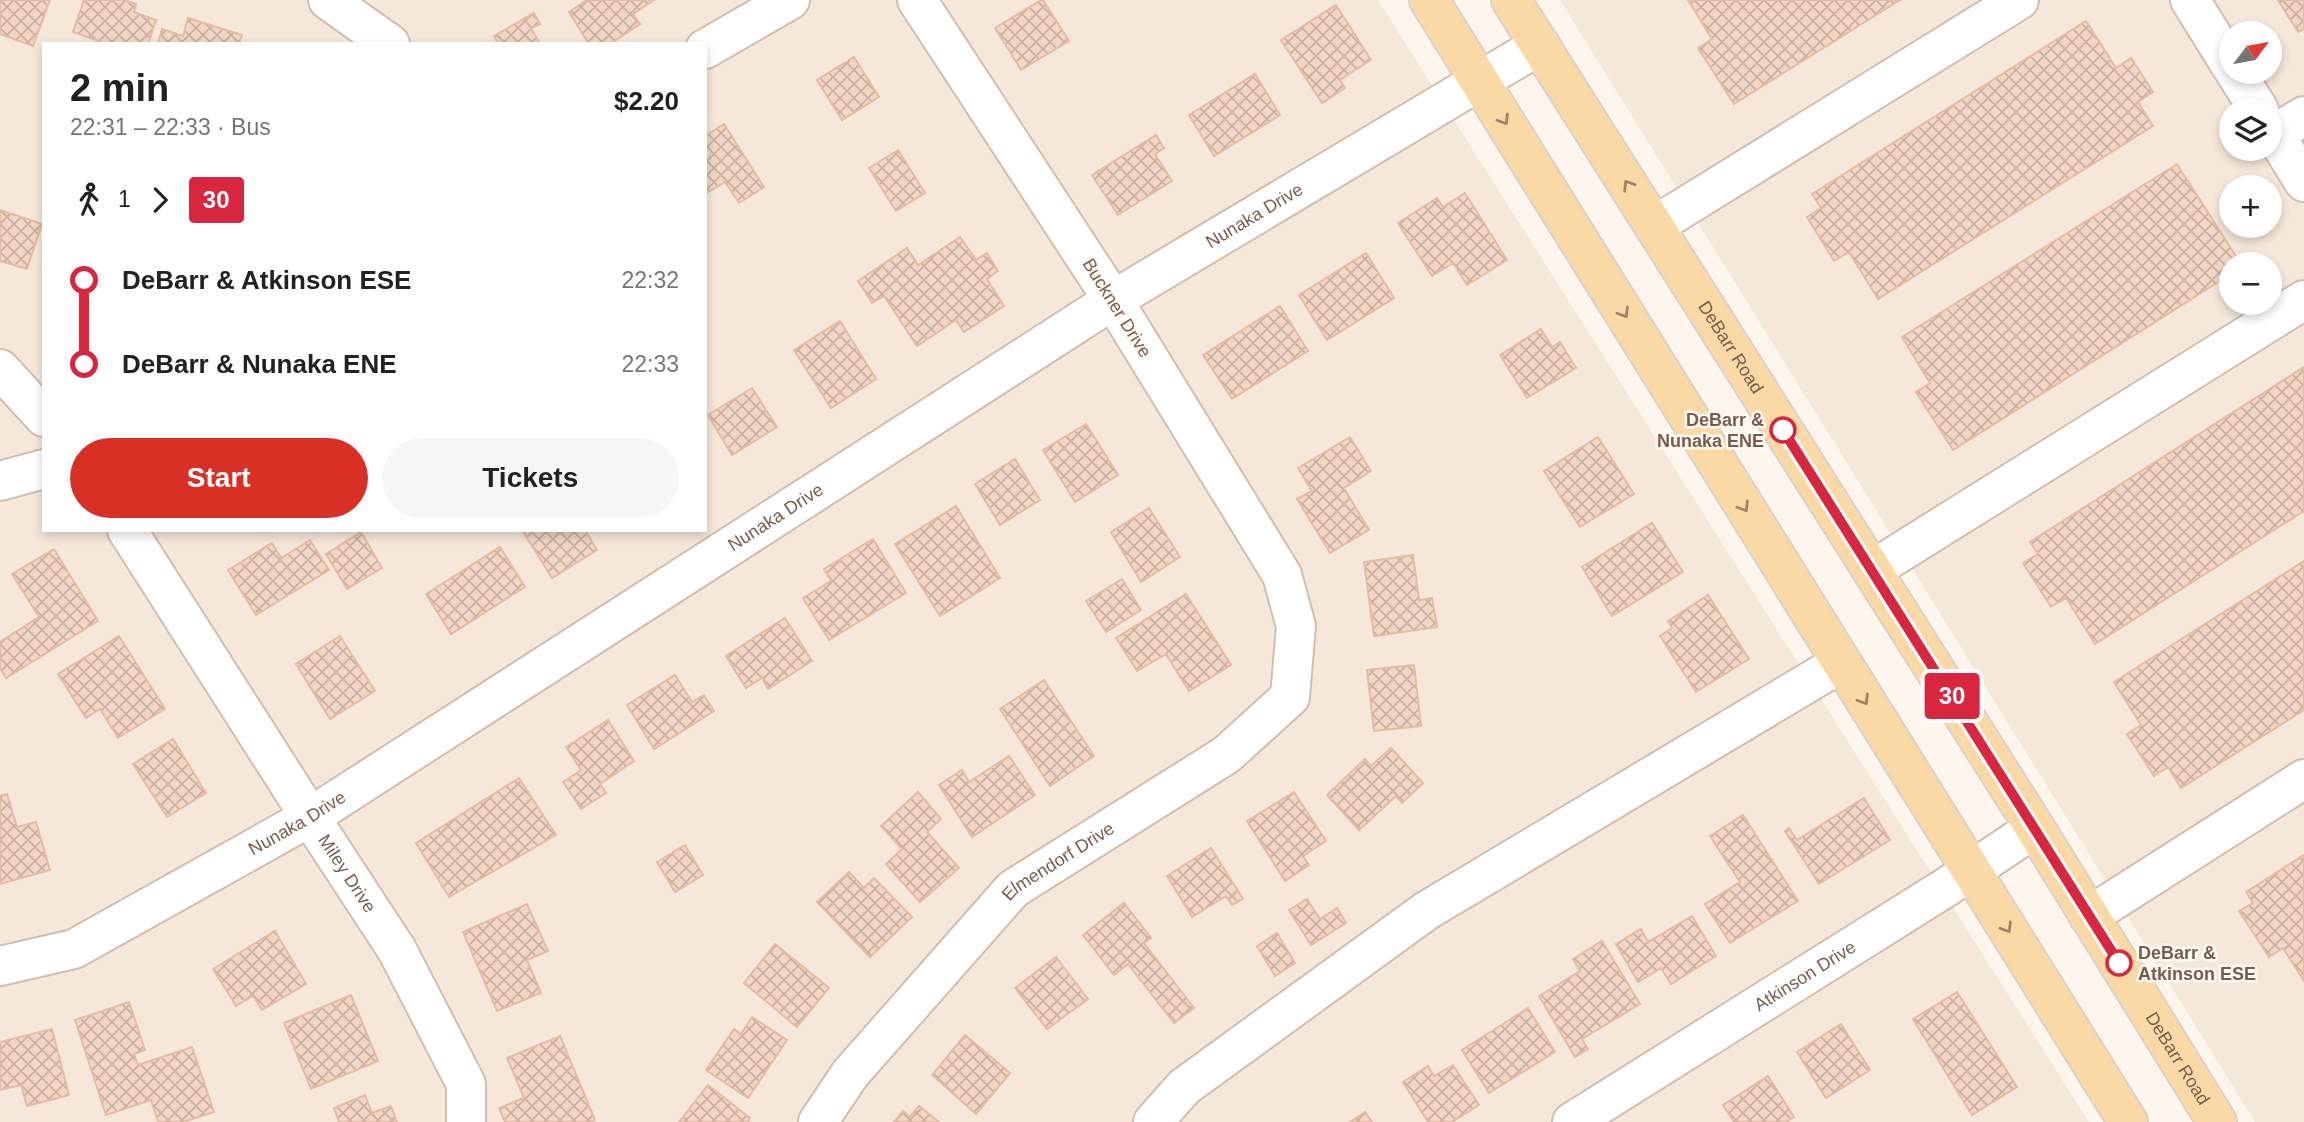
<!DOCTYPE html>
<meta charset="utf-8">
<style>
body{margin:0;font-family:Arial,sans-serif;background:#f6f6f6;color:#222;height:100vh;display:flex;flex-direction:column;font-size:26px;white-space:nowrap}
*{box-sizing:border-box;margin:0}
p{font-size:23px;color:#767676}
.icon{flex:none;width:38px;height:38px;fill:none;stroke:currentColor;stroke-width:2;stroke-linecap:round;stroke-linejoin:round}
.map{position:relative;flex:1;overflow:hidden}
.details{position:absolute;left:42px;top:42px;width:665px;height:490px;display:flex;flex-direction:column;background:#fff;border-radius:0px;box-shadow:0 4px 10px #0003}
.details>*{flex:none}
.badge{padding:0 14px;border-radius:5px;font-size:24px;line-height:46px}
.needle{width:46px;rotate:58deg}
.tools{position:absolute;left:2219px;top:21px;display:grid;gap:14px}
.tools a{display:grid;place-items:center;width:63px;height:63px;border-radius:50%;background:#fff;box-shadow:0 4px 10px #0003;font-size:35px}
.map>.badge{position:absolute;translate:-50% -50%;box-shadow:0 0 0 4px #fff}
.legs{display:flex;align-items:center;gap:10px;height:77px;padding:0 28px;font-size:23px}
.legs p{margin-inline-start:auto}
.overview{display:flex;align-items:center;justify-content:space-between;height:119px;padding:0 28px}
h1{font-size:38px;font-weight:700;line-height:52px}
.button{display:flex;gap:14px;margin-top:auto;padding:14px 28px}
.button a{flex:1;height:80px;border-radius:42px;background:#d93025;color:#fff;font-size:28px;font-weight:700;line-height:80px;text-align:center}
.button a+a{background:#f6f6f6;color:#222}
ul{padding:0 28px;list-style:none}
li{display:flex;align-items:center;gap:24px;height:84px;font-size:26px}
li i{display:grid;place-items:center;width:10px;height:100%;margin:0 9px;background:currentColor}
li i::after{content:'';width:18px;height:18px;margin:-9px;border:5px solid;border-radius:50%;background:#fff}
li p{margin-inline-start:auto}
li:first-child i{background:linear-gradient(#0000 50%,currentColor 0)}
li:last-child i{background:linear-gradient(currentColor 50%,#0000 0)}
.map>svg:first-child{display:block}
</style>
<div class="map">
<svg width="2304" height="1122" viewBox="0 0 2304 1122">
<defs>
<pattern id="building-cross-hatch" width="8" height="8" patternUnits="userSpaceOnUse" patternTransform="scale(1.75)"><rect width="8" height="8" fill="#f3d5c3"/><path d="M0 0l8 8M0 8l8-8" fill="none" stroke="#cab0a1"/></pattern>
</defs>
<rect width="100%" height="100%" fill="#fdf6ec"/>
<!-- residential -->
<path fill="#f5e8da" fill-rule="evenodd" d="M0 0H1378L2089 1122H0ZM44 44H705V530H44Z
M1560 0H2304V1122H2255ZM2231 33H2270V72H2231ZM2231 110H2270V149H2231ZM2231 187H2270V226H2231ZM2231 264H2270V303H2231Z"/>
<!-- building -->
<path fill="url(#building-cross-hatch)" stroke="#e6bba3" stroke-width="2" d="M0 0H50L33 46 0 34Z
M84 0H124L136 4 134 12 156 20 148 44H107L73 32Z
M587 0H654L633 14 640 24 610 44H589L569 12Z
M1041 0H1043L1069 41 1021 70 995 28Z
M1688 0H1900L1734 104 1698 48 1712 39Z
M2278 0H2304V29L2298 32Z
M1336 5 1371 60 1340 80 1345 88 1322 103 1281 40Z
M534 13 540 24 531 28 540 44H498L494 36Z
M188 18 242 35 239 44H158L162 29 183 36Z
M2086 21 2116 68 2131 58 2153 92 2138 102 2153 126 1878 299 1849 252 1834 261 1807 217 1821 208 1812 194Z
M854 57 879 97 842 120 817 80Z
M1255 74 1280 115 1214 156 1189 115Z
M724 124 764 187 739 203 725 182 705 194V136Z
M1156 135 1164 148 1155 154 1172 181 1118 215 1092 175Z
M898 150 925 193 896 211 869 168Z
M2177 164 2241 264H2231V274L1953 450 1916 392 1930 383 1902 337Z
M1465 193 1507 260 1467 285 1453 263 1432 276 1398 223 1437 198 1443 207Z
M0 210 42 224 27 269 0 261Z
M960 237 976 260 987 253 998 271 987 279 1004 306 964 332 956 320 917 346 884 296 872 303 858 281 907 248 918 265Z
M1366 253 1394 298 1327 340 1299 295Z
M1280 306 1308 351 1232 399 1203 355Z
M840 321 876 379 831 408 794 350Z
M1541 329 1552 347 1560 342 1576 368 1527 398 1500 355Z
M2304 367V511L2095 644 2066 598 2051 607 2023 563 2038 554 2030 542Z
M752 388 777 427 732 455 708 415Z
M1086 424 1118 475 1075 502 1043 450Z
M1350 437 1371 471 1344 488 1369 530 1330 553 1297 499 1312 491 1298 468Z
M1598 437 1634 494 1580 527 1544 471Z
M1015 459 1040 500 1000 525 975 484Z
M956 506 1000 578 940 616 895 544Z
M1149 508 1180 557 1141 582 1111 532Z
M1652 523 1683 572 1612 616 1582 567Z
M522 530H585L597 550 552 578Z
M361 532 382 568 347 589 326 554Z
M873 539 906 593 829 640 803 598 831 581 824 569Z
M310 540 329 570 256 615 228 570 272 543 281 558Z
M500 547 525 587 451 634 426 594Z
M54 549 98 621 6 678 0 668V642L39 617 12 574Z
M1413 555 1419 600 1432 598 1437 627 1374 636 1364 562Z
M2304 561V710L2181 788 2168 767 2154 776 2127 734 2141 725 2114 682Z
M1122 579 1141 610 1106 632 1086 601Z
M1186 594 1231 665 1189 691 1166 654 1137 671 1116 638Z
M1708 595 1749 659 1696 692 1660 636 1672 628 1668 621Z
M785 618 812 661 768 689 762 678 746 688 726 656Z
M119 636 165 709 118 738 100 709 86 718 58 674Z
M340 636 375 691 330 719 296 664Z
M1414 665 1421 726 1374 731 1367 670Z
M675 675 692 702 704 695 714 711 654 749 627 705Z
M1044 680 1094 756 1050 786 1000 709Z
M608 720 634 761 600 784 606 793 581 809 563 782 581 770 566 747Z
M173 739 206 793 167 817 133 764Z
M1391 748 1423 783 1402 803 1396 796 1359 830 1327 795 1365 759 1371 766Z
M1009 756 1035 795 972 837 939 785 962 770 969 782Z
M519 778 556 835 449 897 416 843Z
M918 792 941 819 927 832 959 868 920 902 886 864 902 849 881 826Z
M1294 792 1326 841 1303 856 1309 865 1285 881 1247 821Z
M7 794 17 827 36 822 50 870 0 884V796Z
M1864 798 1890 840 1819 884 1785 831 1789 828 1797 840Z
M1743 815 1798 901 1730 943 1705 904 1740 882 1710 836Z
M685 845 703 875 675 892 657 862Z
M1211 848 1243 899 1232 905 1226 896 1192 917 1167 876Z
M2304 855V981L2283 948 2269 957 2239 911 2253 903 2246 892Z
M849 872 864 888 874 878 912 917 870 957 817 902Z
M1307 899 1320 919 1337 908 1346 923 1311 945 1289 910Z
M1124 903 1151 938 1144 943 1194 1008 1174 1023 1128 964 1114 975 1083 935Z
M527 904 548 951 527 960 541 993 497 1011 463 932Z
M1692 916 1716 956 1671 984 1661 968 1638 982 1616 944 1641 929 1648 942Z
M275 931 306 984 262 1010 253 996 236 1006 213 969Z
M1277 933 1295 963 1275 976 1257 946Z
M1602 941 1640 1004 1582 1039 1588 1049 1575 1057 1539 996 1580 971 1573 959Z
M775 944 829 988 797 1027 744 983Z
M1056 957 1088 999 1047 1029 1015 988Z
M1957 992 2017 1087 1972 1115 1913 1019Z
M351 995 378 1061 311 1089 284 1023Z
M129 1002 145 1050 134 1054 138 1065 192 1047 214 1112 183 1122H158L151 1100 106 1115 75 1020Z
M1528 1008 1555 1052 1489 1093 1462 1050Z
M752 1017 787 1040 748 1098 706 1070 734 1029 741 1034Z
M1841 1024 1870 1070 1826 1098 1797 1052Z
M52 1029 69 1095 27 1106 21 1085 0 1090V1042Z
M965 1035 1010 1073 976 1114 932 1075Z
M560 1036 595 1120 590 1122H505L499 1108 524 1098 507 1058Z
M1453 1065 1479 1105 1452 1122H1428L1403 1082 1428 1066 1434 1076Z
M1768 1076 1794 1117 1786 1122H1734L1723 1105Z
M708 1085 750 1118 748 1122H679Z
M365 1095 372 1113 391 1106 397 1122H339L334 1108Z
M919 1106 939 1122H894L903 1111 910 1117Z
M1365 1112 1372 1122H1350Z"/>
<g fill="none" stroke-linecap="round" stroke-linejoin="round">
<!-- minor casing -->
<g stroke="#d1beb0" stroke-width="42">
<g id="minor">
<path d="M328 0 390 44"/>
<path d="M2190 0 2231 66"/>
<path d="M705 49 790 0"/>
<path d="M2235 72 2259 110"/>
<path d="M2270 127 2304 182"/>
<path d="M2274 134 2304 116"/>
<path d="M1654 226 2019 0"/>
<path d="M0 369 44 417"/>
<path d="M0 481 44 469"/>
<path id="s1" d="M127 530 310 817 397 950 466 1084V1122"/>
<path d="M1872 570 2304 300"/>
<path d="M2089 916 2304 779"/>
<path id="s2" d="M0 966 74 949 310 817 1113 300 1540 45"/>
<path id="s3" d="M818 1122 850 1074 1013 889 1226 755 1290 697 1296 626 1282 575 1113 300 917 0"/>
<path d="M1153 1122 1184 1087 1426 911 1841 663"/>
<path id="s4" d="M1572 1122 1945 888 2035 828"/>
</g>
</g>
<!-- major casing -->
<g stroke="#dad1cd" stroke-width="42">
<g id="major">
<path d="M1429 0 2128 1122"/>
<path id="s5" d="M1511 0 2035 828 2217 1122"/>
</g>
</g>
<!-- minor -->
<use href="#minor" stroke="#fff" stroke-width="38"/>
<!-- major -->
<use href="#major" stroke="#fbd9a5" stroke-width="38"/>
</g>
<!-- one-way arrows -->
<defs><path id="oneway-chevron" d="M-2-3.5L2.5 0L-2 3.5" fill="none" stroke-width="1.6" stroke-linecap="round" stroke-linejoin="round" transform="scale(1.75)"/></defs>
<g stroke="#a18267">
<use href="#oneway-chevron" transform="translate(1504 120) rotate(58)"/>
<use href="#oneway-chevron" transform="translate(1628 185) rotate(-122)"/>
<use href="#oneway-chevron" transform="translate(1624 313) rotate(58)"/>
<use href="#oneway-chevron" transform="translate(1744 507) rotate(58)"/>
<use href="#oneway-chevron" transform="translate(1864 700) rotate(58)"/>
<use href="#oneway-chevron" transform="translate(2007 928) rotate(58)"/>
</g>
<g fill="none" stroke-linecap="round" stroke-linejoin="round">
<!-- line-1 casing -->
<g stroke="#fff" stroke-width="16">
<path id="line-1" d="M1783 430 2119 963"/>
</g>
<!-- line-1 -->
<use href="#line-1" stroke="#d7263d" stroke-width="10"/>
</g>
<!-- markers -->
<g fill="#fff" stroke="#d7263d" stroke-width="3.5">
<circle cx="1783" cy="430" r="12"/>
<circle cx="2119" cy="963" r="12"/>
</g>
<g text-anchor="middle" stroke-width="5" stroke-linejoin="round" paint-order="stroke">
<!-- street labels -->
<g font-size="18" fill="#7a5c4d" stroke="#fffaf3">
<text dy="6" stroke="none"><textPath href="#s2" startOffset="1466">Nunaka Drive</textPath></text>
<text transform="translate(1117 308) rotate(58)" y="6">Buckner Drive</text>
<text dy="6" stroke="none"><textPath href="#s5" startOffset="411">DeBarr Road</textPath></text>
<text dy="6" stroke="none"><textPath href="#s2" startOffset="900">Nunaka Drive</textPath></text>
<text dy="6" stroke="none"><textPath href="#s2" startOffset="332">Nunaka Drive</textPath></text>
<text dy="6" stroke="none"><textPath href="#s3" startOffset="357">Elmendorf Drive</textPath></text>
<text dy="6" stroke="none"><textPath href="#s1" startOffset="408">Miley Drive</textPath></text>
<text dy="6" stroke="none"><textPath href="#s4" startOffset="275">Atkinson Drive</textPath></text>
<text dy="6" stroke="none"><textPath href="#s5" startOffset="1251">DeBarr Road</textPath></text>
</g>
<!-- stop labels -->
<g font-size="18" font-weight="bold" fill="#7a5c4d" stroke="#fffaf3" text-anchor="end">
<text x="1764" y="426">DeBarr &amp;<tspan x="1764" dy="21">Nunaka ENE</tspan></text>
<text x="2138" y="959" text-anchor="start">DeBarr &amp;<tspan x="2138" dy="21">Atkinson ESE</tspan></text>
</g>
</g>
</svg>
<div class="tools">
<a><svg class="needle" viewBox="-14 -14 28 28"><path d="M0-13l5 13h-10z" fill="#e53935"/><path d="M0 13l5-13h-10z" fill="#767676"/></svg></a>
<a><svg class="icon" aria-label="layers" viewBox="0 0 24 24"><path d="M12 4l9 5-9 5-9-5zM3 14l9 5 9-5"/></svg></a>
<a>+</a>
<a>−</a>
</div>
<b class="badge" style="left:1952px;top:696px;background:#d7263d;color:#fff">30</b>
<section class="details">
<div class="overview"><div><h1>2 min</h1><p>22:31 – 22:33 · Bus</p></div><b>$2.20</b></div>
<div class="legs"><svg class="icon" aria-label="walk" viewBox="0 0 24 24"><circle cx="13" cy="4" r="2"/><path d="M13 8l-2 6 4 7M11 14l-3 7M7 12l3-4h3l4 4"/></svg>1<svg class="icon" aria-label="forward" viewBox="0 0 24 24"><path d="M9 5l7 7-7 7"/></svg><b class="badge" style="background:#d7263d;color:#fff">30</b></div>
<ul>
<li><i style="color:#d7263d"></i><b>DeBarr &amp; Atkinson ESE</b><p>22:32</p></li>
<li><i style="color:#d7263d"></i><b>DeBarr &amp; Nunaka ENE</b><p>22:33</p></li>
</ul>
<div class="button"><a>Start</a><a>Tickets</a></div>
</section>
</div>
